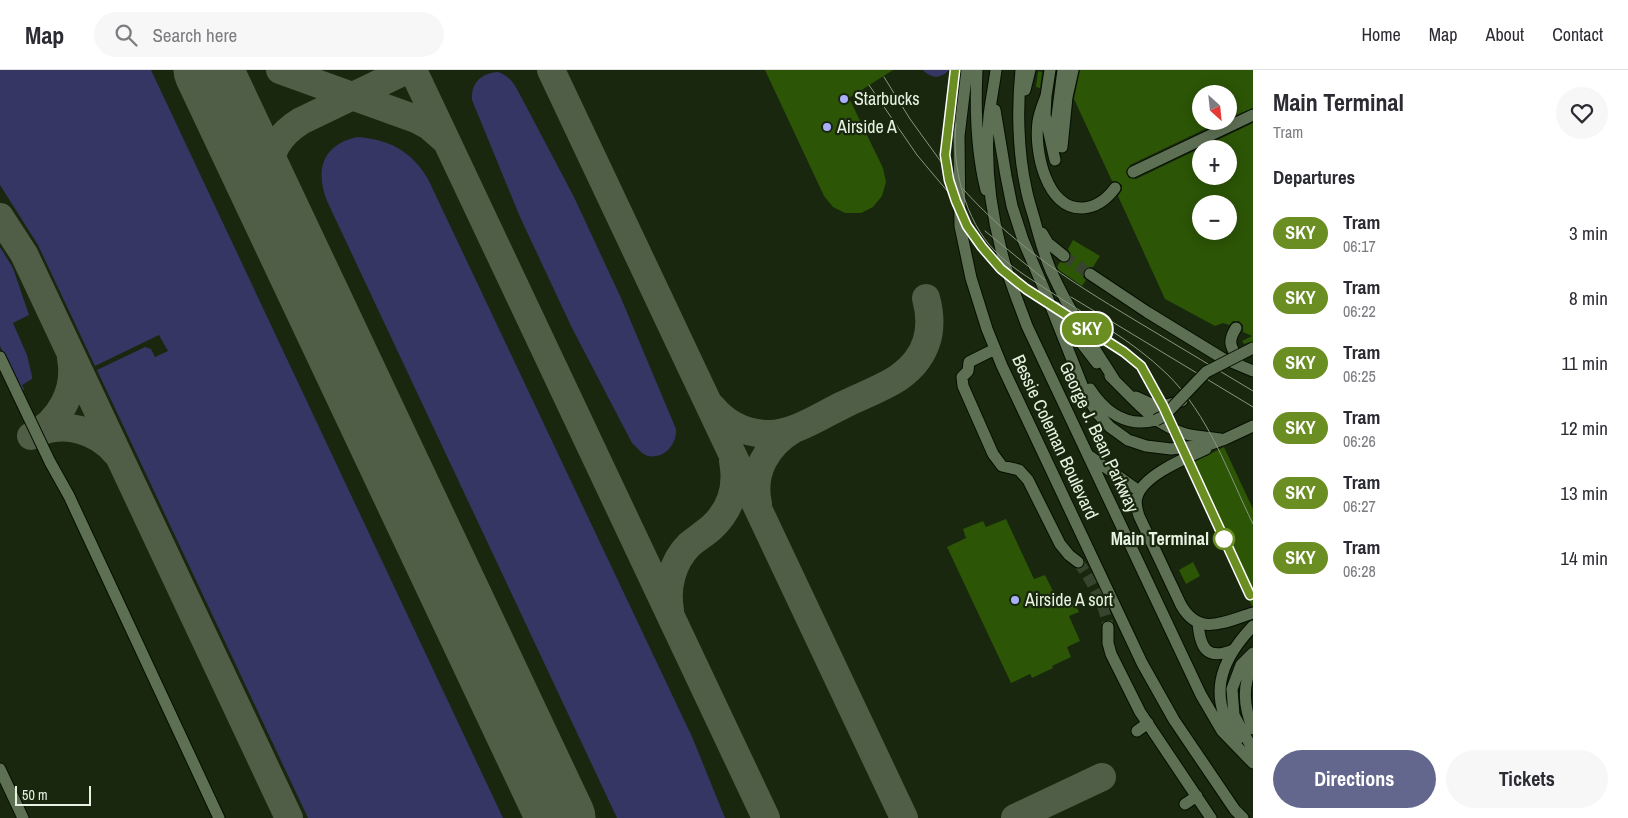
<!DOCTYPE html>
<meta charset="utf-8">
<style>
body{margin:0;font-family:"Archivo Narrow",sans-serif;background:#f7f7f7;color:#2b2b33;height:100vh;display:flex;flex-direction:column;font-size:19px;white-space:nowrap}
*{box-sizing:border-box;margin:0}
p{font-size:16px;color:#7c7c81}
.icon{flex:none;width:28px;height:28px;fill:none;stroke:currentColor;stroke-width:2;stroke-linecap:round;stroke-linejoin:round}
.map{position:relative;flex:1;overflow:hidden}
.sheet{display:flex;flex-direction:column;background:#fff;width:375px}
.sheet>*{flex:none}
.badge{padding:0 10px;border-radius:16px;font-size:18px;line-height:32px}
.needle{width:32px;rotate:153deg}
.tools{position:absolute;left:1192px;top:15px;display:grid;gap:10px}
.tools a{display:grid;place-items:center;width:45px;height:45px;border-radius:50%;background:#fff;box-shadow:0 2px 12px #0003;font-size:25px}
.scale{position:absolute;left:15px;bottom:12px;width:76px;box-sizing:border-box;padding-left:5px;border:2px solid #e7f2e2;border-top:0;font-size:14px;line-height:18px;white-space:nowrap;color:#e7f2e2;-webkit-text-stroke:4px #18270e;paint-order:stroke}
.map>.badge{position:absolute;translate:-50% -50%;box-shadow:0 0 0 2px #fff}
h2{padding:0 20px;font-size:19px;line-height:45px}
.round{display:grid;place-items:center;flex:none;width:52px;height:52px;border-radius:26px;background:#f7f7f7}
.overview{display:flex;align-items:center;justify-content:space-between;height:85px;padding:0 20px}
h1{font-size:24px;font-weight:700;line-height:38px}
.cta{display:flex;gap:10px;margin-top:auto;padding:10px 20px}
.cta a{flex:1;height:58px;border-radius:30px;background:#64678d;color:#fff;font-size:20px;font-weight:700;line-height:58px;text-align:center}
.cta a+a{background:#f7f7f7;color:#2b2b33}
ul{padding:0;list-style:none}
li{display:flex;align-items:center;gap:15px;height:65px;padding:0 20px}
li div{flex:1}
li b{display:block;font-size:19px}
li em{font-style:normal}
li .badge{min-width:55px;font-weight:700;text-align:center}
header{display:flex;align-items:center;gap:30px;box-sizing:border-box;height:70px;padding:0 25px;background:#fff;border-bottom:1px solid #e1e1e2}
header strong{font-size:24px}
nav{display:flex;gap:28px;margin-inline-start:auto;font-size:18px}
.search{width:350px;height:45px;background:#f7f7f7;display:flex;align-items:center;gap:12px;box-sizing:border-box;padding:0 18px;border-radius:28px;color:#7c7c81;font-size:19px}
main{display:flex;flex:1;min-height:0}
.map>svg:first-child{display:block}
</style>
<header>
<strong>Map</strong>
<div class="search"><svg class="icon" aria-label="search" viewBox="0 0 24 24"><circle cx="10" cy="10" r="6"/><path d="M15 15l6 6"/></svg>Search here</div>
<nav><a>Home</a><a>Map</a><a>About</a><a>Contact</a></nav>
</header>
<main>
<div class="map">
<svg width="1253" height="748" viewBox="0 0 1253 748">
<rect width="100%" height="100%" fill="#18270e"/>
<!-- green -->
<path fill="#353663" d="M0 0H151L503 748H308L97 300 145 277 151 279 155 287 168 281 159 265 95 296 38 175 0 115Z
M923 0H949C941 9 931 9 923 0Z
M498 2C508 6 512 10 517 19L574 127 621 228 676 359C677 374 665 389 648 386 641 384 637 377 632 373L572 258 520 147 472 30C471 13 481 3 498 2Z
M357 67C388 69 412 81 428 109L693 669 725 748H617L327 131C315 100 322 75 357 67Z
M0 177 13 198 29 245 13 253 27 285 32 306V309L22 315 24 319 22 322 0 276Z"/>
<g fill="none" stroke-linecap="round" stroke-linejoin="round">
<!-- taxiway -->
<path stroke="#505e48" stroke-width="28" d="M280 0 416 49 429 56 445 70
M413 0 766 748
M551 0 904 748
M0 147 24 184 289 748
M314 224C305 205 297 186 289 167 271 126 252 81 301 51L407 0
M712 337C726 354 746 364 769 364 794 364 820 346 843 335 861 326 881 319 898 308 905 303 912 297 917 290 931 271 932 250 926 228
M37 363C65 351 97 360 116 383
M31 366C60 352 77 320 71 288
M758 434C751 402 767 375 794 359
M670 540C666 518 672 492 689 475 696 469 704 464 711 458 730 441 738 417 733 391
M1015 748 1102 707"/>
<!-- runway -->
<path stroke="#505e48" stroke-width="69" d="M208 0 561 748"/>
</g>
<!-- building -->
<path fill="#2c5506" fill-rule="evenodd" d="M765 0H893L849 28 883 98 886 112 882 126 873 137 861 143H845L833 137 824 126Z
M1080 0H1253V38L1229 48V24H1201V51H1222L1130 95 1126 102 1129 108 1136 109 1253 53V271L1244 274 1242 271 1252 266 1243 262V255L1239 251H1233L1229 255 1223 253 1215 256 1165 229 1118 126 1122 120V115L1116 111H1112L1074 29ZM1201 79H1229V106H1201ZM1201 134H1229V161H1201Z
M1038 1 1042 2 1040 18 1036 17Z
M1073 170 1100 186 1093 197H1087L1084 200 1083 207 1086 210 1082 216 1059 200 1057 197 1060 192 1066 193 1070 190 1071 184 1068 179Z
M1224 377 1253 439V536H1252L1186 396Z
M1006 449 1034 509 1045 505 1058 531 1071 525 1079 542 1069 546 1080 571 1067 577 1071 587 1052 596 1053 598 1032 608 1030 604 1011 613 947 477 966 468 963 459 983 451 986 457Z
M1193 492 1200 506 1186 514 1179 500Z"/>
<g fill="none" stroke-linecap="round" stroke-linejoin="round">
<!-- minor-tunnel -->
<path stroke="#37452e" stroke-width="11" stroke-dasharray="11 5.5" stroke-linecap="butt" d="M1064 186 1090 204
M1078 492C1090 507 1106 538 1108 557"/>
<!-- minor casing -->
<g stroke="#040f00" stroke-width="13">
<path id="minor" d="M967 0 959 66 960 156 971 208 987 259 1002 296 1142 593 1174 650 1235 740 1243 748
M977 0C975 41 976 80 986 120
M996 0C994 15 991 30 989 46 985 89 990 137 1001 179 1007 206 1018 231 1027 256L1201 625 1222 661 1253 693
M1021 0C1017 37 1018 82 1026 118 1028 130 1033 143 1036 155 1041 172 1045 189 1053 205 1070 242 1093 276 1115 311
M1050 0 1046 26 1045 45 1055 90
M1025 20 1030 0
M1046 26C1043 34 1039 43 1038 52 1034 80 1046 140 1083 138 1097 137 1107 129 1115 118
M995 40 1006 106 1012 136 1023 170 1044 219 1086 325 1097 343 1110 357 1128 370 1146 376 1171 379 1211 374 1225 369 1253 356
M1054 70 1063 0
M1062 77 1067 27 1073 0
M1133 102 1253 45
M1042 163 1048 173 1064 186
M1090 204 1147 242 1222 288 1253 301
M1056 237 1069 257 1097 293
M1236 258C1227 272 1231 277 1238 289
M995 279 969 292 968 301 962 307 963 316 993 384 1002 396 1019 400 1028 410 1060 474 1069 485 1078 492
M0 287 50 392 69 426 219 748
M1110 306C1133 328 1153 355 1186 364 1197 367 1209 367 1220 369
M1090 319C1105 342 1127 358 1156 350
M1136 327 1158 337 1182 331
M1206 379C1186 388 1143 405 1137 427 1135 433 1137 440 1139 446L1181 535C1199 567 1224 552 1253 543
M1088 385 1139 421
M1198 553C1200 577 1206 591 1233 580
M1108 557V573L1111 584 1140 642 1211 748
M1253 583 1241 595 1232 619 1234 645 1253 680
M1253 594C1242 615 1244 638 1253 659
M1137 661 1148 653
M1237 671C1208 627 1218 593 1253 556
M0 699 23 748
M1185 734 1197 726"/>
</g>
<!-- minor -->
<use href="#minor" stroke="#5e7054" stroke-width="11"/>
<!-- tram -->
<path stroke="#899682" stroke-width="1" d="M955 0 945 85 949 110 956 131 967 156 982 177 1001 199 1026 219 1124 282 1141 296 1163 336 1250 525
M884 7 910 49 947 100
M869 15 917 85 954 129
M956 54C951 95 965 151 995 181 1009 196 1029 208 1046 219 1087 246 1132 270 1167 304 1209 345 1228 403 1253 454
M963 119C1018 180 1078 216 1148 258 1183 279 1218 300 1253 321
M985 161 1045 210
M1071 227 1253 337"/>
<!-- minor-bridge casing -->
<g stroke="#040f00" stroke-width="13" stroke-linecap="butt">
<path id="minor-bridge" d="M1156 350 1164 346 1206 302 1253 278"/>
</g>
<!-- minor-bridge -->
<use href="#minor-bridge" stroke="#5e7054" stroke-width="11"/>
</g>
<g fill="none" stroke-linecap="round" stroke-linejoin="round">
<!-- line casing -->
<g stroke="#fff" stroke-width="11">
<path id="line" d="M955 0 945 85 949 110 956 131 967 156 982 177 1001 199 1026 219 1124 282 1141 296 1163 336 1250 525"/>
</g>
<!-- line -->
<use href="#line" stroke="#6b8e23" stroke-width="8"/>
</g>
<!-- markers -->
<g fill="#aab0fc" stroke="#18270e" stroke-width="2">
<circle cx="844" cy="29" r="5"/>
<circle cx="827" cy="57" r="5"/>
<circle cx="1015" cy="530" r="5"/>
</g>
<circle fill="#fff" stroke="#6b8e23" stroke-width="2.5" cx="1224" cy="469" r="10"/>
<g text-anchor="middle" stroke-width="4.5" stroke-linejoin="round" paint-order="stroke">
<!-- poi labels -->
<g font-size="18" fill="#e7f2e2" stroke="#18270e" text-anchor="start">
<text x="854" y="35">Starbucks</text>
<text x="837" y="63">Airside A</text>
<text x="1025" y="536">Airside A sort</text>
</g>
<!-- street labels -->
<g font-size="18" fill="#e7f2e2" stroke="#18270e">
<text transform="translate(1055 367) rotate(65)" y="6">Bessie Coleman Boulevard</text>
<text transform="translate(1099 367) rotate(65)" y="6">George J. Bean Parkway</text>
</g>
<!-- stop labels -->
<g font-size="18" font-weight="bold" fill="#e7f2e2" stroke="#18270e" text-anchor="end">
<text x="1209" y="475">Main Terminal</text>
</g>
</g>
</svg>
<div class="tools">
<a><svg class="needle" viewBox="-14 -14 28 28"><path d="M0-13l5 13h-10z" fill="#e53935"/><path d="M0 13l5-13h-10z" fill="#7c7c81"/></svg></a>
<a>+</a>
<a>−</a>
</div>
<div class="scale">50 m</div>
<b class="badge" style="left:1087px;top:259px;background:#6b8e23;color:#fff">SKY</b>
</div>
<section class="sheet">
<div class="overview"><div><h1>Main Terminal</h1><p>Tram</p></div><a class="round"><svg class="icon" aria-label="heart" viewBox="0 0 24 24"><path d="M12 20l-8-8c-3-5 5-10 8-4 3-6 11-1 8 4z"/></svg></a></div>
<h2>Departures</h2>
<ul>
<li><span class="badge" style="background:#6b8e23;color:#fff">SKY</span><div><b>Tram</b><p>06:17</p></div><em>3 min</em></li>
<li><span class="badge" style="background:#6b8e23;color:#fff">SKY</span><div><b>Tram</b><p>06:22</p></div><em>8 min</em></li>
<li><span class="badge" style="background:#6b8e23;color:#fff">SKY</span><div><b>Tram</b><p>06:25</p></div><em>11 min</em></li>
<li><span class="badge" style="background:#6b8e23;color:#fff">SKY</span><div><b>Tram</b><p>06:26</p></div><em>12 min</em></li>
<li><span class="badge" style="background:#6b8e23;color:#fff">SKY</span><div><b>Tram</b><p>06:27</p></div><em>13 min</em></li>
<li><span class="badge" style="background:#6b8e23;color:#fff">SKY</span><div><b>Tram</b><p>06:28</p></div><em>14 min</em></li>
</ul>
<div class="cta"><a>Directions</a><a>Tickets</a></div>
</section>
</main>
